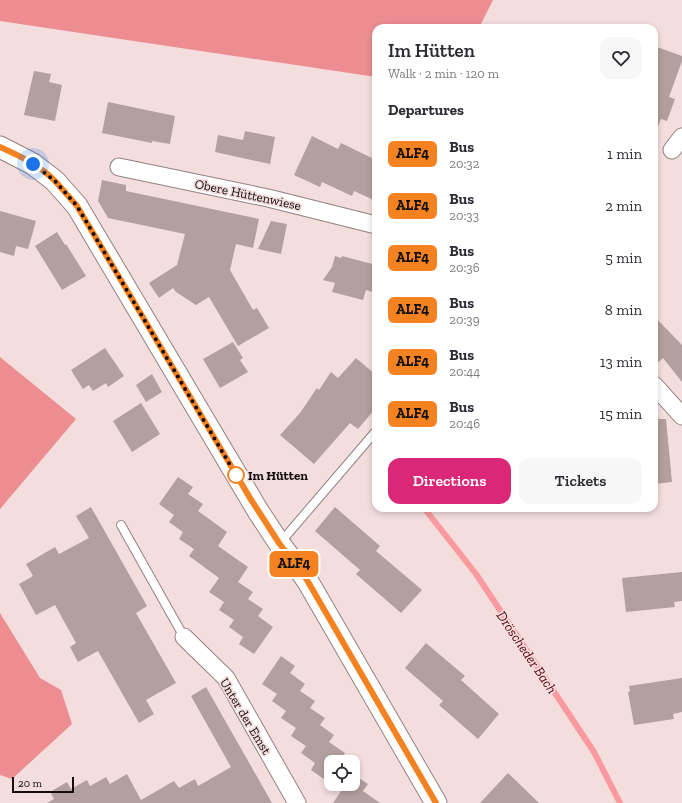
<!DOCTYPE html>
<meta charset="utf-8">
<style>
body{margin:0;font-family:"Zilla Slab",serif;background:#f7f7f7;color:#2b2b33;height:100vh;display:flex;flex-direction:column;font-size:15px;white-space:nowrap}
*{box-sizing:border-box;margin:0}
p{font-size:13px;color:#7c7c81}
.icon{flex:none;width:22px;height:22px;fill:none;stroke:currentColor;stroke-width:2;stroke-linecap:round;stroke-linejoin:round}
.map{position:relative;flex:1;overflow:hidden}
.details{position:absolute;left:372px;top:24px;width:286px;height:488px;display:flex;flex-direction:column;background:#fff;border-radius:12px;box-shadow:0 2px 6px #0003}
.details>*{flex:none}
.badge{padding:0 8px;border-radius:6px;font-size:14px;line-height:26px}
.buttons{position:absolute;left:324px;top:755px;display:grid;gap:8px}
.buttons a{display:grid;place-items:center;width:36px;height:36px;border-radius:8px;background:#fff;box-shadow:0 2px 6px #0003;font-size:20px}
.scale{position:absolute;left:12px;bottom:10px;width:62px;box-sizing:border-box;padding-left:4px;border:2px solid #150d0e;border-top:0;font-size:11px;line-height:14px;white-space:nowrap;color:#150d0e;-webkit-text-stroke:3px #f3dddd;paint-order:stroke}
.you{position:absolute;width:20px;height:20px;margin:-10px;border:3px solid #fff;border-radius:50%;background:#1a73e8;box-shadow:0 0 0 6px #1a73e833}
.map>.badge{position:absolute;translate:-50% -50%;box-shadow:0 0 0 2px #fff}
h2{padding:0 16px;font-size:15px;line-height:36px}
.round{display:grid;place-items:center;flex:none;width:42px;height:42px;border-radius:12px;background:#f7f7f7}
.summary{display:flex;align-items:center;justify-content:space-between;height:68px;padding:0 16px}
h1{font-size:19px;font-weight:600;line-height:30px}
.primary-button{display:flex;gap:8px;margin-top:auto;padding:8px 16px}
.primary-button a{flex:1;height:46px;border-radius:12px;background:#db2777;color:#fff;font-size:16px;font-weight:600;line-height:46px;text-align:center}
.primary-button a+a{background:#f7f7f7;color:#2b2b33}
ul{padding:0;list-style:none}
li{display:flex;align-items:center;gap:12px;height:52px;padding:0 16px}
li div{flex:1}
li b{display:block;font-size:15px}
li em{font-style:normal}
li .badge{min-width:44px;font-weight:700;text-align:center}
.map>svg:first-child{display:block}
</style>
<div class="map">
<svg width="682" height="803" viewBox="0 0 682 803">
<rect width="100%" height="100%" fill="#f3dddd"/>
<!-- forest -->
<path fill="#ed8d92" d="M0 0H493L479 28H376V77L0 21Z
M0 357 76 419 0 509Z
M0 613 40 678 61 690 72 724 12 779 0 775Z"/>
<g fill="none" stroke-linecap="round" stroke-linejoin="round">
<!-- stream -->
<path stroke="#fa9a9e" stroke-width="6" d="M424 508 476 574 594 752 620 803"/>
</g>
<!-- building -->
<path fill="#b49f9f" d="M654 46 682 56V61L669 97 675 99 667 121 661 119 656 132H654Z
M34 71 51 74 49 82 62 85 55 121 24 115Z
M108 102 175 116 170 144 152 141V143L102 133Z
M245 131 275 137 270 164 215 152 218 135 243 140Z
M312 136 338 149 341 143 376 160V201L354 191 352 196 322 182 320 187 294 175Z
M102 180 126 185V191L259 219 253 248 236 244 230 270 253 310 257 308 269 328 238 346 209 297 196 305 176 292 173 288 159 298 149 283 177 265 185 234 108 218 98 201Z
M0 211 36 221 28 249 16 246 14 256 0 252Z
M271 221 287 224 281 254 258 249Z
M57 232 65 245 66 244 86 276 62 290 35 246Z
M335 256 341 258 342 256 376 265V293L366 290 363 300 332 292 335 283 323 280 332 267Z
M654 316 682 345V382L663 358 654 366Z
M233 342 243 358 240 360 248 372 220 388 203 359Z
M105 348 124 376 108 387 106 383 93 391 89 385 83 389 71 370Z
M356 358 376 375V408L358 429 350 423 314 464 280 435 300 413 317 388 319 390 331 372 338 378Z
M152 374 162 392 146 402 136 385Z
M141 403 160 434 132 452 113 421Z
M654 419H666L672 482 654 484Z
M178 477 193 487 188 494 203 504 198 511 227 532 218 546 248 567 238 582 253 592 248 599 263 609 258 616 273 627 254 654 239 644 243 637 229 627 234 620 219 610 224 602 209 592 219 578 189 556 194 549 179 539 183 532 169 522 174 515 159 504Z
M91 507 147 606 136 613 176 683 146 700 154 714 139 723 98 651 78 662 70 647 76 643 55 605 36 615 19 584 33 576 26 564 55 547 59 554 89 538 76 516Z
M335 507 380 546 376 551 422 590 401 613 356 574 360 570 315 531Z
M682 572V601L674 602 675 607 626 612 622 578Z
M426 643 465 676 461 680 499 714 478 739 439 705 443 701 405 668Z
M281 656 295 666 290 673 305 684 300 691 315 701 310 708 325 718 320 725 334 735 329 742 345 753 338 762H331V784L311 770 315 763 301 753 306 746 291 736 296 728 281 718 286 711 272 701 277 694 262 684Z
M682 678V712L673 714 674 719 634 725 628 692 630 691 629 686Z
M206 687 272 803H47L54 799 50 792 67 782 71 789 87 780 90 786 106 777 110 784 127 774 141 800 174 781 179 788 195 779 198 786 231 767 191 696Z
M508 773 539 803H480Z
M353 774 368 784 363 791 380 803H333L341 791 331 784H353Z"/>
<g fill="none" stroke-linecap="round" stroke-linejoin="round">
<!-- service casing -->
<g stroke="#948081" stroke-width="10">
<path id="service" d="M121 525 184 637
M280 543 376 431"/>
</g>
<!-- minor casing -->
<g stroke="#948081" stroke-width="19">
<path id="minor" d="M672 150 682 137
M119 167 268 198 376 225
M654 385 682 416
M184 637 226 678 297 803"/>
</g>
<!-- tertiary casing -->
<g stroke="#948081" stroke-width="23">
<path id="tertiary" d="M0 147 33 164 55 181 77 206 258 511 279 543 307 580 436 803"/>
</g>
<!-- service -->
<use href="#service" stroke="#fff" stroke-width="8"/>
<!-- minor -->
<use href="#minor" stroke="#fff" stroke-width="17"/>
<!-- tertiary -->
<use href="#tertiary" stroke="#fff" stroke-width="21"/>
</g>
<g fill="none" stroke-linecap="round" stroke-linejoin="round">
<!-- line casing -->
<g stroke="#fff" stroke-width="9">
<path id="line" d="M0 147C20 156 41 166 56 182 63 190 70 198 77 206L250 498 279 543 307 580 436 803"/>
</g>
<!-- line -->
<use href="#line" stroke="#f58220" stroke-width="6"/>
<!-- walk -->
<path stroke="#150d0e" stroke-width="4" stroke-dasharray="0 7.2" d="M33 164 55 181 77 206 236 475"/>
</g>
<!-- markers -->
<circle fill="#fff" stroke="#f58220" stroke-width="2" cx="236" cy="475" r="8"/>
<g text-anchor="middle" stroke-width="3.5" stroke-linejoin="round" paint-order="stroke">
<!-- street labels -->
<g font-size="13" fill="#150d0e" stroke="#f3dddd">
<text transform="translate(248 194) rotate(12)" y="5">Obere Hüttenwiese</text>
<text transform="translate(246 716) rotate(59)" y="5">Unter der Emst</text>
</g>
<!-- stop labels -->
<g font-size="13" font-weight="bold" fill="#150d0e" stroke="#f3dddd" text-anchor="start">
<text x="248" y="480">Im Hütten</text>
</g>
<!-- water labels -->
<g font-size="14" font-style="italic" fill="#560014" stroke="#f3dddd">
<text transform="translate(527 652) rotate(56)" y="5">Dröscheder Bach</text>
</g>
</g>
</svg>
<div class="buttons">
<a><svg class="icon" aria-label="locate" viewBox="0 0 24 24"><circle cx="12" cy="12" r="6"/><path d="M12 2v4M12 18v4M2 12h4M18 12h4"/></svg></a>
</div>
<div class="scale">20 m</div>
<div class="you" style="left:33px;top:164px"></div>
<b class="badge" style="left:294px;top:564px;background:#f58220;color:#111">ALF4</b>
<section class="details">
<div class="summary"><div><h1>Im Hütten</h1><p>Walk · 2 min · 120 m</p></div><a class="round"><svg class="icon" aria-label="heart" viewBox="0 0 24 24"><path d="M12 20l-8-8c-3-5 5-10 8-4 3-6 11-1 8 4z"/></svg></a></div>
<h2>Departures</h2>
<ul>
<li><span class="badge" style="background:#f58220;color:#111">ALF4</span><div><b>Bus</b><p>20:32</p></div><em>1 min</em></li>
<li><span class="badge" style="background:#f58220;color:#111">ALF4</span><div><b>Bus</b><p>20:33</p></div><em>2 min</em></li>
<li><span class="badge" style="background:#f58220;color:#111">ALF4</span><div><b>Bus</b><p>20:36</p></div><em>5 min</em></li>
<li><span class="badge" style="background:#f58220;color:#111">ALF4</span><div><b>Bus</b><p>20:39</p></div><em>8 min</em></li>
<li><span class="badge" style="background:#f58220;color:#111">ALF4</span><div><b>Bus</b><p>20:44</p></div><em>13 min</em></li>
<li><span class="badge" style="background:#f58220;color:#111">ALF4</span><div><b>Bus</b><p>20:46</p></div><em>15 min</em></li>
</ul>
<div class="primary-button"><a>Directions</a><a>Tickets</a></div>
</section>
</div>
